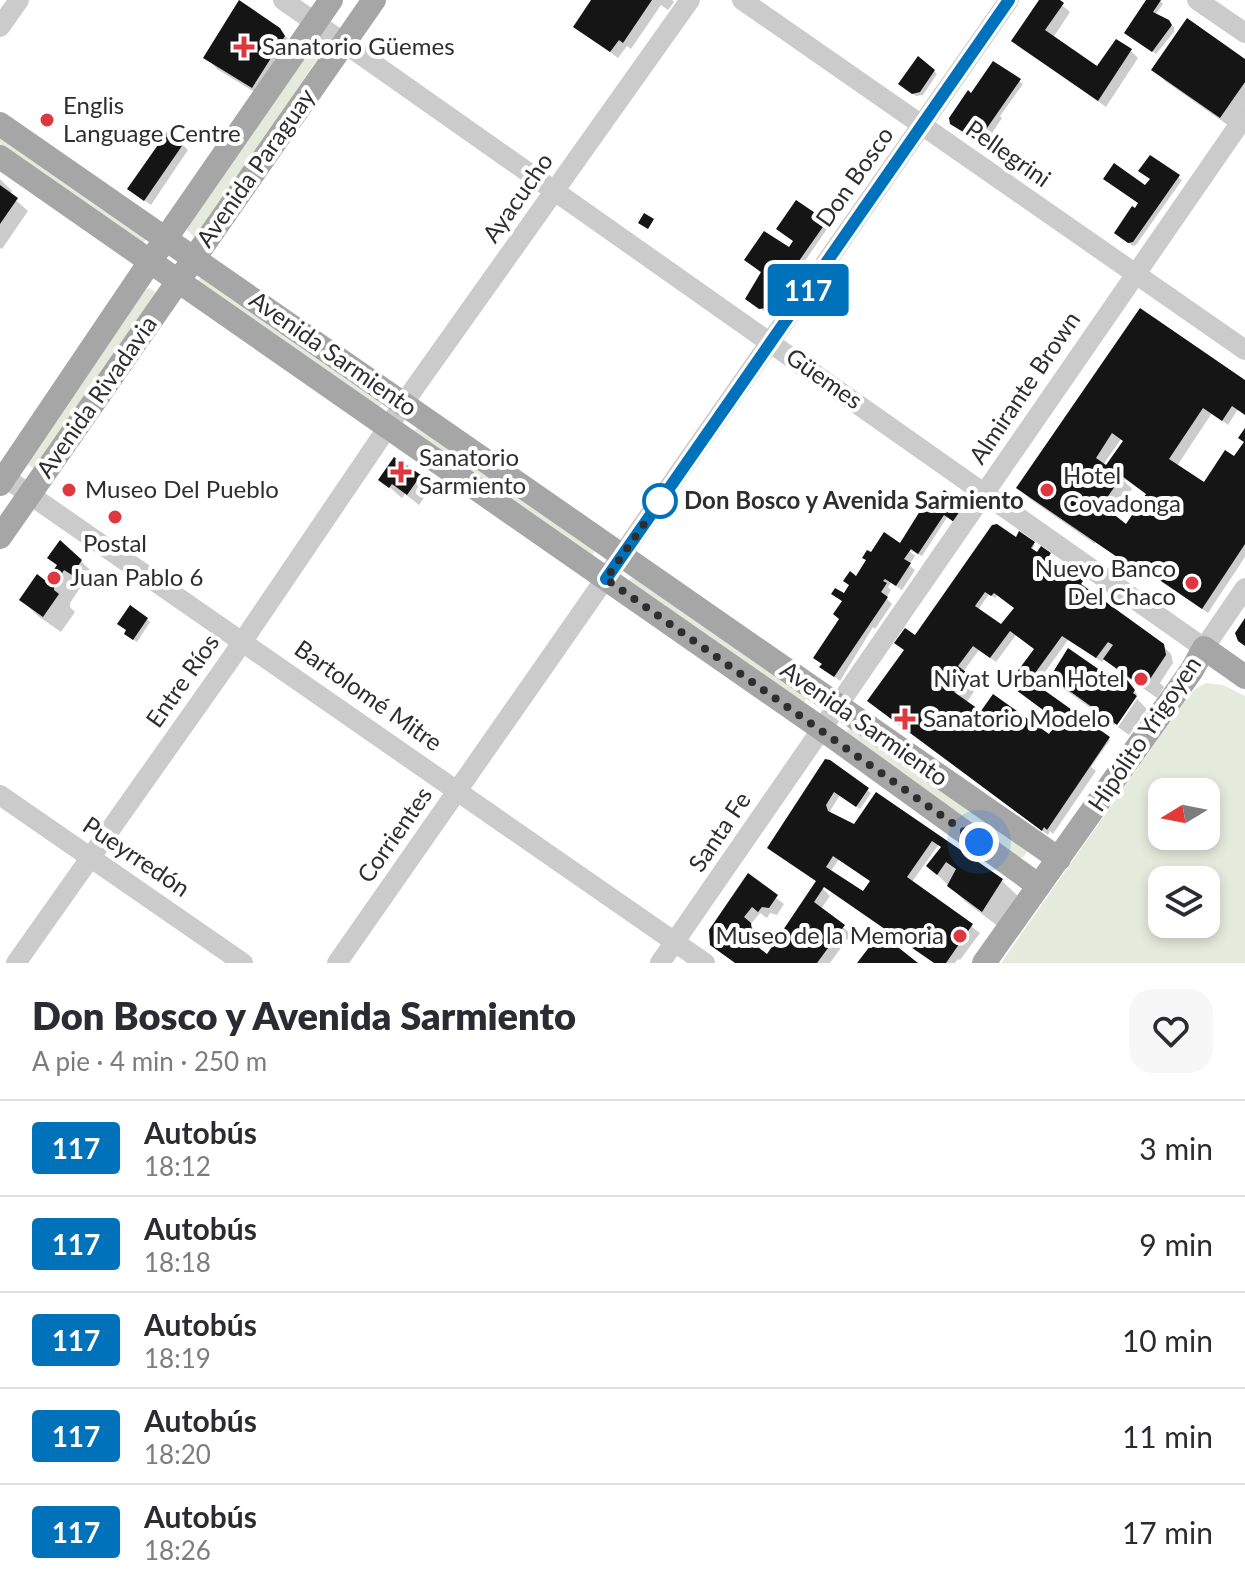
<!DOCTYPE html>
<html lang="es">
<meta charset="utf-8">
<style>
body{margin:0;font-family:Lato,sans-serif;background:#f7f7f7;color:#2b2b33;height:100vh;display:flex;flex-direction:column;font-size:30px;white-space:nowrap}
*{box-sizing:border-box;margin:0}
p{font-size:26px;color:#7c7c81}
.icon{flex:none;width:44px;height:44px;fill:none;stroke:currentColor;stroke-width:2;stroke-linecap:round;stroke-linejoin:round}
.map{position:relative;height:963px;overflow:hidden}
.drawer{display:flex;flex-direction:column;background:#fff;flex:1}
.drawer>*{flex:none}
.badge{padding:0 16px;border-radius:6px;font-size:28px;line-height:52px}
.needle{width:52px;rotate:260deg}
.fabs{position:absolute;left:1148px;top:778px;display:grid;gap:16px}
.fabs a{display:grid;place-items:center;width:72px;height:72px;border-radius:16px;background:#fff;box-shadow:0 4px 12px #0003;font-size:40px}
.you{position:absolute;width:40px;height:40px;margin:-20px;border:6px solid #fff;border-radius:50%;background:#1a73e8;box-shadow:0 0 0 12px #1a73e833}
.map>.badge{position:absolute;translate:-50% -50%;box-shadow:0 0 0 4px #fff}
.round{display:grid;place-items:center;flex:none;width:84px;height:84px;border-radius:24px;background:#f7f7f7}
.summary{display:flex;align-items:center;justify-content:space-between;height:136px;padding:0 32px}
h1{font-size:38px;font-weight:800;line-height:60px}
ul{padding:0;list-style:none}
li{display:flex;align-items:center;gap:24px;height:96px;padding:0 32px;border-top:2px solid #e1e1e2}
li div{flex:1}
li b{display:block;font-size:30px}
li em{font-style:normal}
li .badge{min-width:88px;font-weight:700;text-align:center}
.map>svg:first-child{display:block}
</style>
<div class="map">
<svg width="1245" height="963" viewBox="0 0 1245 963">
<rect width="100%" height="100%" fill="#fff"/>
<!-- green -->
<path fill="#e4ebdc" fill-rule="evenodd" d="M310 49 316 52 318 58 198 237H194L185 228Z
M0 131 147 238 143 244 0 149Z
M201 277 385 400 376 412 197 283Z
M150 288 155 292V297L37 466 33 468 26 463 144 290Z
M417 427 595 550 592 556 414 432Z
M632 577 808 694 803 706 629 581Z
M1206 683 1223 685 1245 696V963H1001L1182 705 1195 689ZM1162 792H1206V836H1162ZM1162 880H1206V924H1162Z
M850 727 1027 851 1024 857 1020 858 845 734Z"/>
<!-- shadow -->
<path fill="#0003" fill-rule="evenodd" d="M593 0H672L674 2 668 10 661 5 631 49 627 46 618 58 575 26Z
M1041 0H1056L1070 12 1053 38 1097 69 1131 51 1138 58 1106 107 1014 41Z
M1149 0H1159L1163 4 1155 15 1174 27V32L1156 54 1130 35Z
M279 29 291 42 264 98 217 69 206 57Z
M1245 61V110L1232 128 1165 81 1154 69Z
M994 63 1023 84 1000 116 1002 118 984 145 958 129Z
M934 71 937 74 923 95 916 96 904 87Z
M183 145 188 150 151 205 135 194Z
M1178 177 1182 180 1136 245 1133 246 1119 236 1152 179Z
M0 179 12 191 10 195 28 211 2 249 0 248Z
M826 223 829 226 793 278 801 286 788 306 778 299 770 311H764L751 302 762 274 747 260 789 250Z
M1245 382V414L1238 409 1228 425 1212 413 1177 466 1202 483 1235 459 1245 444V557L1208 613 1153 576 1150 580 1095 540V544L1030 499 1018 488 1059 432ZM1121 439 1125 442 1107 468 1103 465ZM1125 479 1148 495 1127 527 1113 517 1132 489 1124 481Z
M420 476 431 488 419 505 405 494 402 498 380 479Z
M945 492 957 502 922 556 907 549 915 556 909 565 915 570 902 590 891 583 888 587 891 590 886 598 892 604 875 629 873 627 840 681 822 667 841 619 844 596 872 555 900 545Z
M1020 534 1035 545 1031 550 1037 555 1050 554 1047 562 1076 584 1084 579 1080 586 1163 646 1171 654 1173 663 1160 683 1164 687 1157 698 1117 670 1105 658 1102 662 1068 640 1035 686 1110 740 1091 767 1096 771 1053 834 1050 831 1048 835 896 720 915 638 1023 545ZM989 594 995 598 998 594 1016 608 1002 627 978 610ZM1016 635 1036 649 1011 684 1060 722 1049 737 981 714 966 703 978 686 963 672 979 650 996 662Z
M50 558 81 561 98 578 89 590 82 585 70 603V607L75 612 61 632 38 616 22 600 47 583 58 566Z
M147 619 150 622 137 642 129 637Z
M1052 677 1127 692 1125 680 1137 694 1114 725 1064 689Z
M1137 699 1147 709 1129 735 1118 727Z
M826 761 871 793 860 809 840 795 830 811 831 816 853 826 936 836 1002 881 1019 897 999 927 966 902 928 866 942 848 939 844 912 882 980 933 960 960 958 959 955 963H935L821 884 820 886 830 896 821 909 851 934 830 963H735L748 876 784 904 777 915 770 913 767 918 760 913 750 925 758 933 756 947 767 957 817 882 775 853ZM839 859 871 882 863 894 830 872Z"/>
<!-- building -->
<path fill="#151515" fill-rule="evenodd" d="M239 0 280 28 285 36 252 88 203 58Z
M591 0H652L623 43 619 40 610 52 573 27Z
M1039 0H1060L1064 3 1045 30 1097 66 1116 39 1132 49 1098 101 1011 41Z
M1146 0H1161L1153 12 1169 20 1172 25 1152 52 1124 33Z
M1187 18 1245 59V82L1220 118 1151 70Z
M918 56 935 70 920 92 912 94 898 84Z
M993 61 1021 79 978 141 950 124 949 118 968 90 971 93Z
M167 132 184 143 144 201 127 189Z
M1150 155 1180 175 1133 242 1128 243 1114 233 1132 206 1135 208 1138 203 1103 179 1114 163 1145 185 1150 179 1138 171Z
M0 185 18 198 0 224Z
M796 200 827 221 766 308 759 309 745 299 761 272 744 260 764 231 789 247 793 241 776 229Z
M644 213 654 219 648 229 638 223Z
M1140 308 1245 380V415L1232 406 1222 421 1203 408 1169 459 1204 482 1225 450 1234 456 1244 442 1238 438 1245 428V544L1202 609 1145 570 1142 574 1016 488ZM1112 433 1123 441 1106 465 1096 458ZM1122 476 1146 494 1126 524 1102 505Z
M394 457 421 475 407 495 392 484 389 488 378 480Z
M944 490 955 497 953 500 964 507 954 522 944 515 918 554 911 549 904 559 911 563 896 586 885 579 883 581 887 583 881 592 888 597 834 677 819 667 822 664 813 658 839 619 833 614 842 601 831 594 835 588 844 593 849 585 843 581 850 571 856 576 866 560 862 558 867 550 871 552 884 532 900 543 930 495 937 500Z
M997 524 1016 537 1019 531 1035 542 1031 548 1037 552 1041 546 1051 553 1047 559 1069 576 1074 570 1085 578 1081 584 1164 644 1166 655 1144 688 1103 659 1113 645 1108 642 1096 658 1062 636 1030 680 1110 737 1047 830 1044 827 1042 831 867 701 904 650 894 643 905 628 915 635 992 525ZM985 592 991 596 994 593 1014 608 1001 624 975 606ZM1010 631 1034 649 1008 684 1058 721 1049 734 993 694 981 711 954 692 967 673 958 666 973 646 990 658Z
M60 540 82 560 72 575 64 570 54 586V590L59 594 43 617 19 600 37 574 46 581 57 565 47 558Z
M1112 565 1123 574 1116 583 1105 575Z
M130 605 148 618 133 640 124 634 126 630 117 624Z
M1245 618V646L1238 641 1235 633Z
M1068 648 1120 684 1125 677 1135 690 1133 693 1137 696 1117 725 1050 677Z
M825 759 830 760 869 788 856 807 834 792 826 805 828 811 854 824 876 792 1003 879 982 912 947 886 956 869 946 862 937 875 926 866 941 847 932 841 907 877 973 924 946 963H934L824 887 814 902 845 925 817 963H735L710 945 709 930 748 873 778 895 769 908 762 907 758 912 752 907 744 917 751 923 752 931 749 940 767 954 816 881 767 848ZM833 856 870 881 863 891 826 867Z
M1203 869 1207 877 1198 880 1195 873Z
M880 933 918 963H857Z"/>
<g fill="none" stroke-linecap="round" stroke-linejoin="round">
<!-- minor -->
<path stroke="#cbcbcb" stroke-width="20" d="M283 0 1204 648 1245 588
M742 0 1245 350
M1197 0 1245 33
M0 27 19 0
M0 474 705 963
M0 795 243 963
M16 963 230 660 413 390 690 0
M337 963 1009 0
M660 963 1245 116"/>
<!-- major -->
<path stroke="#a6a6a6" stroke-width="24" d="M0 124 1059 859
M0 157 836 739 1039 886
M0 484 166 238 331 0
M0 537 374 0
M984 963 1192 670 1204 648 1245 677"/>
</g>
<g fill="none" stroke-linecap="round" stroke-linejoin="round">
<!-- line casing -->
<g stroke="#fff" stroke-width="18">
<path id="line" d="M606 579 1009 0"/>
</g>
<!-- line -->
<use href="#line" stroke="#0072bc" stroke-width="12"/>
<!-- walk -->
<path stroke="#2e2e2e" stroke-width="8" stroke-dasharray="0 14.4" d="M660 501 606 579 979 842"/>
</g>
<!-- markers -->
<g fill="#de3740" stroke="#fff" stroke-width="3">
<path d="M240 35h8v8h8v8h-8v8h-8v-8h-8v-8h8z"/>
<circle cx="47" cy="120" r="8"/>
<path d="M397 460h8v8h8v8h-8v8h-8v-8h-8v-8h8z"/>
<circle cx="69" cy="490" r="8"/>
<circle cx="1047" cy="490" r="8"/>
<circle cx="115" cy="517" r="8"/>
<circle cx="54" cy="578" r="8"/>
<circle cx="1192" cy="583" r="8"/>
<circle cx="1141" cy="679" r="8"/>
<path d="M901 707h8v8h8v8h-8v8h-8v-8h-8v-8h8z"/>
<circle cx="960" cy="936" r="8"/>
</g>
<circle fill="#fff" stroke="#0072bc" stroke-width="4" cx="660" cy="501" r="16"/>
<g text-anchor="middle" stroke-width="8" stroke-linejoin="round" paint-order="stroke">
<!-- poi labels -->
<g font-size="24" fill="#2e2e2e" stroke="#fff" text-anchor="start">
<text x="262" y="55">Sanatorio Güemes</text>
<text x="63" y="114">Englis<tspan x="63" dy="28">Language Centre</tspan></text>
<text x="419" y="466">Sanatorio<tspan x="419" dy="28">Sarmiento</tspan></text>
<text x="1063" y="484">Hotel<tspan x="1063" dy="28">Covadonga</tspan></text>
<text x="85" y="498">Museo Del Pueblo</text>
<text x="115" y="552" text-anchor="middle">Postal</text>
<text x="1176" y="577" text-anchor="end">Nuevo Banco<tspan x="1176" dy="28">Del Chaco</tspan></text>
<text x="70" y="586">Juan Pablo 6</text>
<text x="1125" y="687" text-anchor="end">Niyat Urban Hotel</text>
<text x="923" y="727">Sanatorio Modelo</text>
<text x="944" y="944" text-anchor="end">Museo de la Memoria</text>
</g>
<!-- street labels -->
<g font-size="24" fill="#2e2e2e" stroke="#fff">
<text transform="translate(1008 154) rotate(35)" y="8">Pellegrini</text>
<text transform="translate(256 168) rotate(-55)" y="8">Avenida Paraguay</text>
<text transform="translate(855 177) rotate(-55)" y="8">Don Bosco</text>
<text transform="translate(518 198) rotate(-55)" y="8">Ayacucho</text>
<text transform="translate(333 354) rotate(35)" y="8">Avenida Sarmiento</text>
<text transform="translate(824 379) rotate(35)" y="8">Güemes</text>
<text transform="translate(1025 388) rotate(-56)" y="8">Almirante Brown</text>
<text transform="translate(97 397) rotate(-55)" y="8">Avenida Rivadavia</text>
<text transform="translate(183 681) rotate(-55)" y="8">Entre Ríos</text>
<text transform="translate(368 696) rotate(35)" y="8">Bartolomé Mitre</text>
<text transform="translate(864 724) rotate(35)" y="8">Avenida Sarmiento</text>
<text transform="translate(1145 734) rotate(-56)" y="8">Hipólito Yrigoyen</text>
<text transform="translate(720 832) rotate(-56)" y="8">Santa Fe</text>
<text transform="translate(395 835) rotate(-55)" y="8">Corrientes</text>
<text transform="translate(136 857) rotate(34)" y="8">Pueyrredón</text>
</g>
<!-- stop labels -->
<g font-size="24" font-weight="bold" fill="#2e2e2e" stroke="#fff" text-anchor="start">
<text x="684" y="509">Don Bosco y Avenida Sarmiento</text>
</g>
</g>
</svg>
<div class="fabs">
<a><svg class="needle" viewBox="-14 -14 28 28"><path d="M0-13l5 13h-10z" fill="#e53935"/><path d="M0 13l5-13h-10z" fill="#7c7c81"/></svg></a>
<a><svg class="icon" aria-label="layers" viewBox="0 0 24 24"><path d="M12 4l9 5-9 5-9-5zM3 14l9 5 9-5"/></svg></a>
</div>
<div class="you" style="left:979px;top:842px"></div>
<b class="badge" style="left:808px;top:290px;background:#0072bc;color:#fff">117</b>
</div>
<section class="drawer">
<div class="summary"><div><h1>Don Bosco y Avenida Sarmiento</h1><p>A pie · 4 min · 250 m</p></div><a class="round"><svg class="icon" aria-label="heart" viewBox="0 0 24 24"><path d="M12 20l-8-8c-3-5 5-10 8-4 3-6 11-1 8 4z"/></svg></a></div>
<ul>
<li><span class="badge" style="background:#0072bc;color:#fff">117</span><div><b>Autobús</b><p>18:12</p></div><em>3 min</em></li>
<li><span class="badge" style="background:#0072bc;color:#fff">117</span><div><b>Autobús</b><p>18:18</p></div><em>9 min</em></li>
<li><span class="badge" style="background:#0072bc;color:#fff">117</span><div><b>Autobús</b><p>18:19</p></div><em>10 min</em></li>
<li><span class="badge" style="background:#0072bc;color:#fff">117</span><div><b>Autobús</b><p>18:20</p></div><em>11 min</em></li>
<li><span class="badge" style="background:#0072bc;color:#fff">117</span><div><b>Autobús</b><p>18:26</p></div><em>17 min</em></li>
</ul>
</section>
